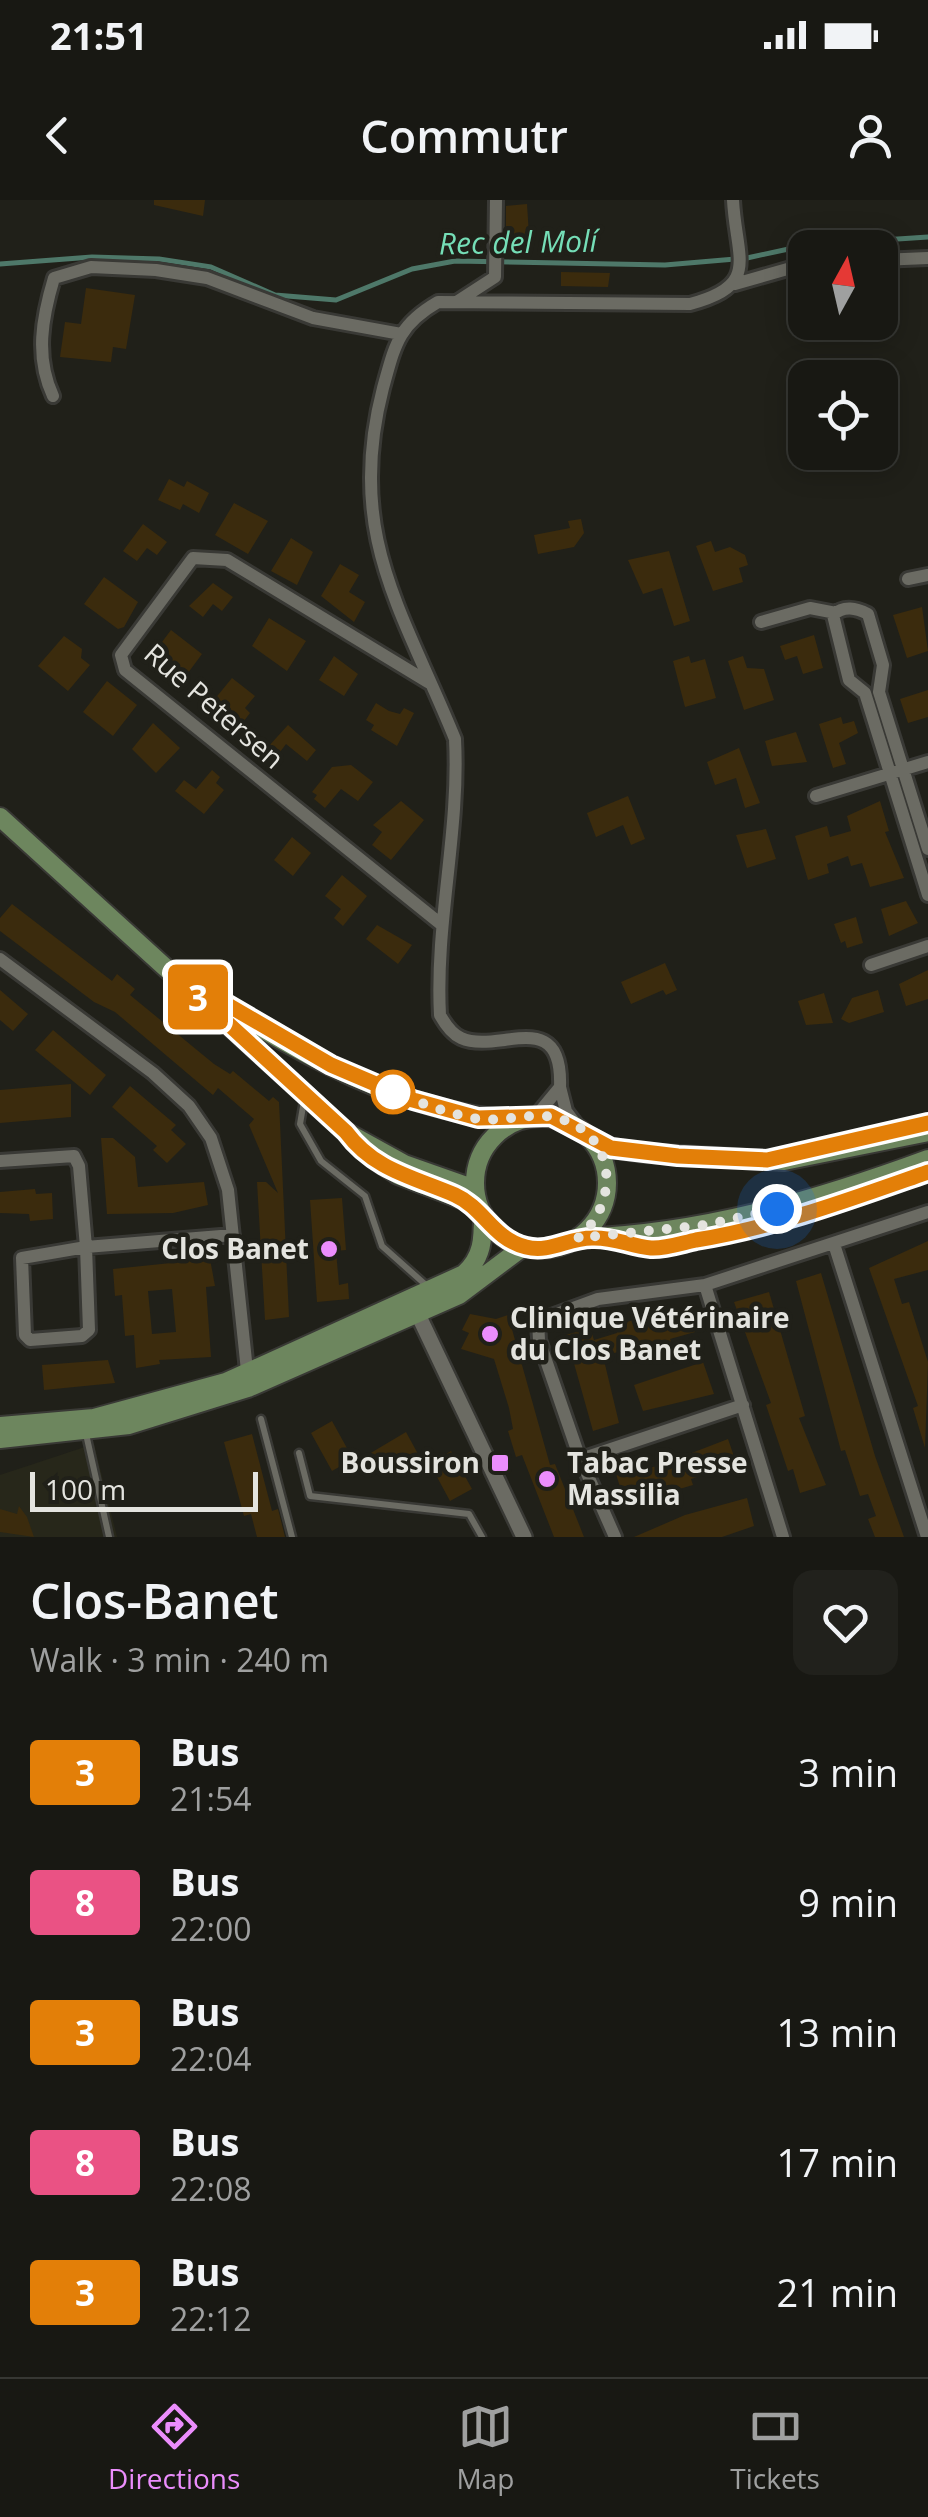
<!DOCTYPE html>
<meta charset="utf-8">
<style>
body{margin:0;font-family:"Open Sans",sans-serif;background:#21211c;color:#f1f3f6;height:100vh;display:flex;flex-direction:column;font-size:38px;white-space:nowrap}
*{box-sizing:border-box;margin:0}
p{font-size:32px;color:#9fa0a0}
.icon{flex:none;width:55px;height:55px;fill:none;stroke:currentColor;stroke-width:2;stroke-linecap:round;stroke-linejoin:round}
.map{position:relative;height:1337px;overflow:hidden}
.sheet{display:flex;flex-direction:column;background:#181813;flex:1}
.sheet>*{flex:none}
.badge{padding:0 20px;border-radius:8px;font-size:35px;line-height:65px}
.needle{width:65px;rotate:8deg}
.controls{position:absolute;left:788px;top:30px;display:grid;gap:20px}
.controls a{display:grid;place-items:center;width:110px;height:110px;border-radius:20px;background:#181813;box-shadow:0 5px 25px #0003,0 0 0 2px #363733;font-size:50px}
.scale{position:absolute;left:30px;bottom:25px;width:228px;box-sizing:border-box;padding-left:10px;border:5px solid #e4e4df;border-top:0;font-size:28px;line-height:35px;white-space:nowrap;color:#e4e4df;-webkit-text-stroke:8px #202019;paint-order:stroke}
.you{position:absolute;width:50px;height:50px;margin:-25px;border:8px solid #fff;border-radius:50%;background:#1a73e8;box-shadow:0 0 0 15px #1a73e833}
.map>.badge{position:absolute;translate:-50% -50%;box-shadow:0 0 0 5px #fff}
.round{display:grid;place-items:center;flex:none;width:105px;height:105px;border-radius:20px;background:#21211c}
.overview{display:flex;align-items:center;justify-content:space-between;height:170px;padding:0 30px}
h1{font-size:48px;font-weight:600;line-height:75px}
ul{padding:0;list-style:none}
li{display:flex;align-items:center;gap:30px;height:130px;padding:0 30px}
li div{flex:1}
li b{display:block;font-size:38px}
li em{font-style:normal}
li .badge{min-width:110px;font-weight:700;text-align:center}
.status{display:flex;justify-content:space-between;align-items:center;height:70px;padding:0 50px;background:#181813;direction:ltr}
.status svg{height:28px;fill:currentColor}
header{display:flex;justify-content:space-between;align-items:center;height:130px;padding:0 30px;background:#181813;font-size:45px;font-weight:600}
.menu{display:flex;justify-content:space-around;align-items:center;height:140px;border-top:2px solid #363733;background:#181813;font-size:28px;color:#9fa0a0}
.menu a{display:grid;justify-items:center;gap:5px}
.menu .current{color:#eb8dfc}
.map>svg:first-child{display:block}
</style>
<div class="status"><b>21:51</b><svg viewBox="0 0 49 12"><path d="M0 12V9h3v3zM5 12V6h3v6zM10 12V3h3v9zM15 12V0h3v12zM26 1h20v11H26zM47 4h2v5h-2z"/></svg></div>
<header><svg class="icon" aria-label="back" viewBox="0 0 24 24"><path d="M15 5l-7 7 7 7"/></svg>Commutr<svg class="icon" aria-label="person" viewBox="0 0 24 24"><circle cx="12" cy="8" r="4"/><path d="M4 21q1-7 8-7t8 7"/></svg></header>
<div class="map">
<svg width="928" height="1337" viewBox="0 0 928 1337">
<rect width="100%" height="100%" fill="#202019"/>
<!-- built -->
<path fill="#27271a" d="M94 1244 117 1337H0V1275Z"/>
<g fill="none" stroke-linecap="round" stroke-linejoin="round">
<!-- stream -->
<path stroke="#4e7869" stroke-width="5" d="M0 64 92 57 159 59 211 67 275 95 336 100 412 69 455 61 665 65 747 58 807 45 928 37"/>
</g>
<!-- building -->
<path fill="#3b2b0d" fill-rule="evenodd" d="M154 0H205L203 16 154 5Z
M527 4 529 35 506 36V6Z
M561 72 610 73 608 87 561 86Z
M86 88 135 95 126 149 113 147 111 162 60 157 65 122 81 124Z
M169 279 184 287 187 281 209 293 199 313 183 304 180 310 158 300Z
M234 303 268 321 248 354 215 335Z
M581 319 584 333 574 347 538 354 534 335 570 328 568 321Z
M143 324 167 342 157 355 147 348 137 361 123 351Z
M291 338 313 352 297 385 271 371Z
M711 341 715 352 730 347 745 355 748 365 739 368 743 382 713 391 696 346Z
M669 351 690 421 674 426 662 388 643 394 628 360Z
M340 364 359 375 349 392 365 402 354 422 321 396Z
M104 377 138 402 124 427 118 429 84 404Z
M213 383 233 397 222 411 213 404 203 417 189 406Z
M922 407 928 451 907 458 893 415Z
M269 418 306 441 287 471 252 446Z
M171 430 202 454 179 485 147 462Z
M814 435 823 468 803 474 797 456 785 460 780 446Z
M64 436 82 449 81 458 90 465 68 491 38 466Z
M334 456 358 474 344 496 319 480Z
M689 456 691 463 705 459 716 498 685 507 673 461Z
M743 456 747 468 764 469 774 500 744 510 728 461Z
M232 478 255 496 245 508 250 513 237 530 205 511Z
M107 481 137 505 113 536 83 512Z
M928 490V517L908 523 900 499Z
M376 503 389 511 400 514 404 508 414 513 397 546 371 530 374 525 366 520Z
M841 517 843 524 854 521 858 533 839 543 846 564 833 568 819 524Z
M153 523 180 548 156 573 132 549Z
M288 525 316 550 307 561 286 544 277 556 267 548Z
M796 532 807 562 772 566 765 541Z
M739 548 760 603 745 608 736 578 715 585 707 562Z
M351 565 373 582 358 601 341 589 325 608 314 599 317 595 312 592 332 567Z
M212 570 220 577 216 583 224 590 204 614 175 591 184 580 196 589Z
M628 596 645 639 631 645 623 625 596 637 587 613Z
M401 601 424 620 391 660 372 645 382 632 373 625Z
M880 601 889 631 885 632 904 678 870 687 862 663 851 666 848 656 827 664 829 673 808 680 795 636 827 626 830 637 851 631 847 616Z
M766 629 776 659 747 668 736 635Z
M292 637 311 653 293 676 274 660Z
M342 675 367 696 343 726 334 718 341 709 325 696Z
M906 701 918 723 889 736 881 709Z
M12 704 112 781 117 774 135 789 130 795 214 864 230 874 233 871 269 901 273 897 279 902 289 1117 265 1120 257 982H266L278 993 249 925 254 919 218 888 213 895 115 812 94 802 0 731V718Z
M856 717 863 743 847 748 845 741 841 743 834 724Z
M377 725 412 745 398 764 366 739Z
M665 763 677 790 666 795 663 790 631 804 621 782Z
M928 770V799L906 806 899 784Z
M0 790 28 814 13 831 0 820Z
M878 790 884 812 849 823 841 819 852 798Z
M824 793 833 823 806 825 798 801Z
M53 830 106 875 90 895 35 850Z
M71 884V917L0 923V890Z
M130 886 176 925 171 930 186 944 167 963 153 950 157 946 112 907Z
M101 938H113L135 957 138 987 204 982 208 1005 173 1013 107 1014Z
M35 989 36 994 52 993 53 1019 30 1021 29 1014 0 1013V992Z
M342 998 346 1050 336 1051 339 1085 348 1083 349 1099 317 1102 310 1000Z
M928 1041V1070L894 1079 902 1104 909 1102 928 1162 925 1248 913 1208 918 1206 869 1068Z
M210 1059 215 1086 206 1087 211 1157 159 1160 160 1164 136 1168 134 1135 125 1136 122 1095 115 1096 113 1069ZM172 1089 176 1132 152 1134 148 1091Z
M821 1073 875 1256 904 1337H875L868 1319 876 1316 868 1294 860 1296 845 1250 841 1251 796 1081Z
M769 1092 805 1216 799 1218 826 1285 800 1293 793 1269 788 1271 766 1205 771 1203 734 1102Z
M689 1112 695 1132 670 1139 673 1147 651 1154 648 1144 603 1156 619 1223 593 1231 566 1135 590 1128 594 1140 617 1133 615 1126 639 1118 641 1122Z
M470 1114 496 1119 508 1115 550 1265 555 1264 584 1337H554L522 1255 516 1257 508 1231 513 1229 509 1208 494 1159 461 1149 469 1133 462 1130Z
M108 1160 115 1183 44 1190 42 1165Z
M703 1162 714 1194 643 1211 634 1185Z
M332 1221 353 1259 332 1271 311 1233Z
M406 1232 418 1254 381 1275 369 1254Z
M252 1234 272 1311 278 1309 285 1337H257L251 1314 244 1316 224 1242Z
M728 1239 737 1265 691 1279 693 1285 676 1290 675 1287 624 1300 616 1274 658 1266Z
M451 1251 472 1289 450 1301 430 1264Z
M747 1298 754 1326 722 1337H634L685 1315Z
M19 1306 27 1317 34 1337 0 1332V1309L17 1314Z"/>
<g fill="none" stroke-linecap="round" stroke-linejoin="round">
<!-- service casing -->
<g stroke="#393935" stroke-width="11">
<path id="service" d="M305 895 300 924 321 961 365 996 382 1046 427 1086
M627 1040C700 1063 854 998 928 972
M261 1219 292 1337
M86 1234 109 1337
M299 1253 310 1296 469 1314 482 1337"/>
</g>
<!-- minor casing -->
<g stroke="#393935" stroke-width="18">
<path id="minor" d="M880 60 928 58
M735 84 805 64
M458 101 495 77 496 0
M53 196C35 157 42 118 54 78L91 67 156 70 207 78 313 118 401 134
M908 379 928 375
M761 422 810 408 836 413
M428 482 227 360 193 358 121 455 125 470 442 725
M816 596 928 562
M928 649 879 492 883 465 868 414C856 408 844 405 833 415L849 480 865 493 928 695
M0 759 153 873 189 906 211 938 228 990 248 1180
M871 765 928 746
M560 887C563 805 498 855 461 838 452 834 445 824 440 815 435 723 460 631 455 539 403 411 345 334 383 188 395 145 398 125 438 102L690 104C761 85 736 59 733 0
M536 916 560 887 566 911 578 927
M0 961 74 956 79 966 86 1047 233 1035
M834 1044 927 1337
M86 1047 89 1130 82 1136 30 1140 25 1135 22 1058Z
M705 1085 783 1337
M581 1259 743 1205
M615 1337 578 1253 539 1140 538 1121 598 1099 705 1085 928 1012"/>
</g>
<!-- tertiary casing -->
<g stroke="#393935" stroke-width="20">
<path id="tertiary" d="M414 1106 524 1337"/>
</g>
<!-- secondary casing -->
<g stroke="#393935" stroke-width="22">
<path id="secondary" d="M0 617 346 932 404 964 475 989
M203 792C295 852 406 915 517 920
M475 983a66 66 0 1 1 132 0a66 66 0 1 1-132 0Z
M594 939 611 948 645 953 784 961 928 932
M375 960 398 975 479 1006
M579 1038C700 1034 814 1001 928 959
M0 1226 94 1218 226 1182 464 1074C483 1057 483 1039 483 1014
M0 1239 129 1225 248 1188 459 1095 523 1047"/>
</g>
<!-- service -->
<use href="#service" stroke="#6b6b63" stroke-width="6"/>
<!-- minor -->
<use href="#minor" stroke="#6b6b63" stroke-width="12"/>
<!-- tertiary -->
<use href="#tertiary" stroke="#6b6b63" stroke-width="15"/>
<!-- secondary -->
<use href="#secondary" stroke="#6d865e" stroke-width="18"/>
</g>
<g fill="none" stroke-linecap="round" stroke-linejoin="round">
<!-- line casing -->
<g stroke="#fff" stroke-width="22">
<path id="line" d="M928 923 767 960 678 956 611 948 551 916 478 918 413 900 331 865 173 773 346 932C374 970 413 977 455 995 484 1008 493 1039 526 1047 550 1053 568 1038 592 1038 614 1037 630 1046 651 1048 664 1049 682 1043 696 1040 776 1027 851 999 928 972"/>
</g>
<!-- line -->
<use href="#line" stroke="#e37f08" stroke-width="15"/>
<!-- walk -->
<path stroke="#e4e4df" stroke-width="10" stroke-dasharray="0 18" d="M393 892 383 888C414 900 446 914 479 919 507 922 537 910 564 920 618 939 618 1005 578 1038L706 1025 777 1009"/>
</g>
<!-- markers -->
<circle fill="#fff" stroke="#e37f08" stroke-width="5" cx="393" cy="892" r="20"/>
<g fill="#eb8dfc" stroke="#202019" stroke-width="4">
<circle cx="329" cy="1049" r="10"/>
<circle cx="490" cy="1134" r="10"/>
<rect x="490" y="1253" width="20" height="20" rx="5"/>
<circle cx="547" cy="1279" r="10"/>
</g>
<g text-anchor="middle" stroke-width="9" stroke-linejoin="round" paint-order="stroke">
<!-- street labels -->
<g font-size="28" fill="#e4e4df" stroke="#202019">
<text transform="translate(214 506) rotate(41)" y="10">Rue Petersen</text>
</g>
<!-- poi labels -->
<g font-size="28" font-weight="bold" fill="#e4e4df" stroke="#202019" text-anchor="end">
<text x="309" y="1059">Clos Banet</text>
<text x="510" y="1128" text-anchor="start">Clinique Vétérinaire<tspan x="510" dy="32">du Clos Banet</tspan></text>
<text x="480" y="1273">Boussiron</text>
<text x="567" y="1273" text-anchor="start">Tabac Presse<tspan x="567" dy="32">Massilia</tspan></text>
</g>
<!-- water labels -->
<g font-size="30" font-style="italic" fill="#75deb7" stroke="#202019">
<text transform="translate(518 43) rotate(-1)" y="10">Rec del Molí</text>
</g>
</g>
</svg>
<div class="controls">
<a><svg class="needle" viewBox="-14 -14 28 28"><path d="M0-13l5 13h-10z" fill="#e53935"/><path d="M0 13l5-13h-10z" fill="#9fa0a0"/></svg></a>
<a><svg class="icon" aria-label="locate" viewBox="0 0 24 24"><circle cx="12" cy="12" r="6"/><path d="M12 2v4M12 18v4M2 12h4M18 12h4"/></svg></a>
</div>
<div class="scale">100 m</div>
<div class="you" style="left:777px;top:1009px"></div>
<b class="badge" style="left:198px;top:797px;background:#e37f08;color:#fff">3</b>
</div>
<section class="sheet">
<div class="overview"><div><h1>Clos-Banet</h1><p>Walk · 3 min · 240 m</p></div><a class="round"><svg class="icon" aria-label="heart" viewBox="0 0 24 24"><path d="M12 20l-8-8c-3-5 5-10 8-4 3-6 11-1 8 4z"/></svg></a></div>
<ul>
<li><span class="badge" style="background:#e37f08;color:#fff">3</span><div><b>Bus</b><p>21:54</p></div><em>3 min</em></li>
<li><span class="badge" style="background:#ea5284;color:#fff">8</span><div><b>Bus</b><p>22:00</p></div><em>9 min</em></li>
<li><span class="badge" style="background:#e37f08;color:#fff">3</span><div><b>Bus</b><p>22:04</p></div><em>13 min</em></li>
<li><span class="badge" style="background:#ea5284;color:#fff">8</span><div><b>Bus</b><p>22:08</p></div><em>17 min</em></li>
<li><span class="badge" style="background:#e37f08;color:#fff">3</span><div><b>Bus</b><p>22:12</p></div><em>21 min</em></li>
</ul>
</section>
<nav class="menu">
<a class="current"><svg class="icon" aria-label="directions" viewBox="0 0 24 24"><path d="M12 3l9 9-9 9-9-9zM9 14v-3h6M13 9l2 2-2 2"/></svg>Directions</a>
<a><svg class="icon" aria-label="map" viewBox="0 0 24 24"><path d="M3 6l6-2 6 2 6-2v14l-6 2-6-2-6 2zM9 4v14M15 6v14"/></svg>Map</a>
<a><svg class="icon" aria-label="tickets" viewBox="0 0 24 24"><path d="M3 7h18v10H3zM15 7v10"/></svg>Tickets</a>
</nav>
